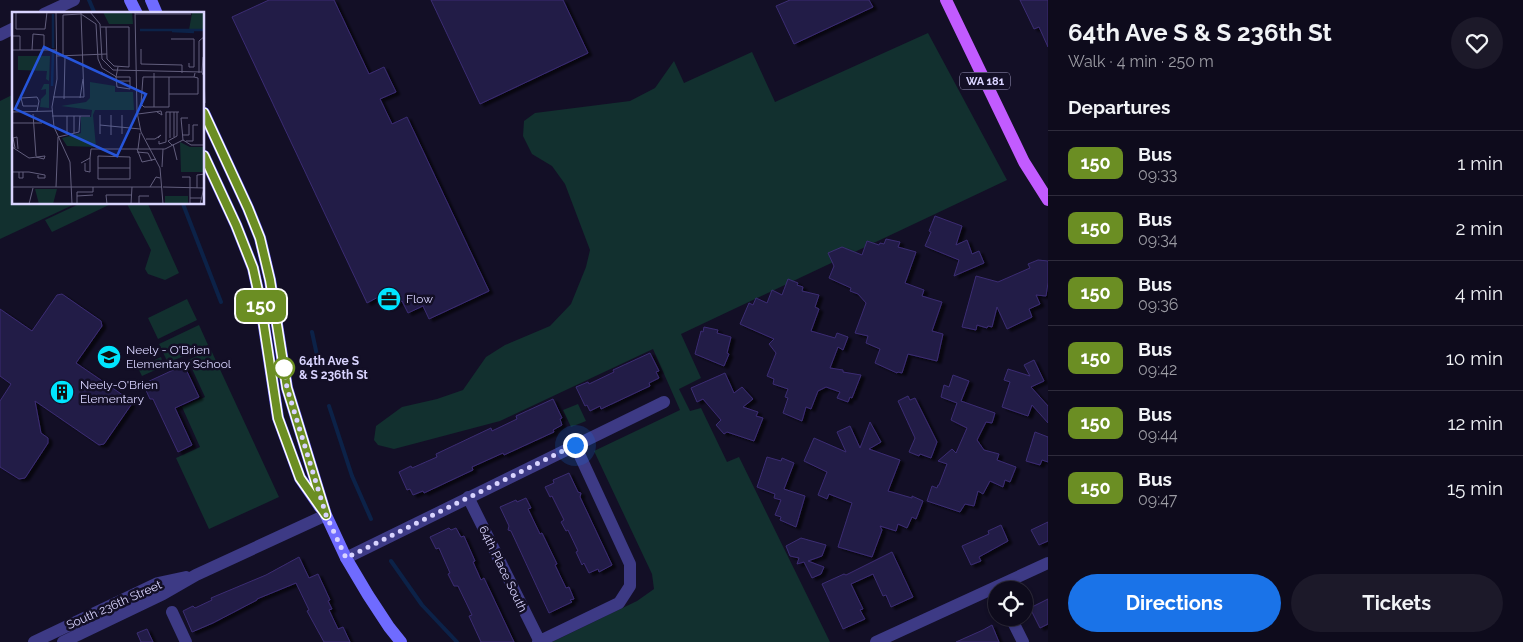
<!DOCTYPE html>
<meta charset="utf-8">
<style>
body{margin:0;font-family:Raleway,sans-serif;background:#1c1929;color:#f1f3f6;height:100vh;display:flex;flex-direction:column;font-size:19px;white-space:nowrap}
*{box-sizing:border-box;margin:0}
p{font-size:16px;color:#9b9ba3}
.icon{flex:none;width:28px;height:28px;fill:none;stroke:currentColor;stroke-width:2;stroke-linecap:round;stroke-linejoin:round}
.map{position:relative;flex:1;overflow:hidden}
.sheet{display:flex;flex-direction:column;background:#0e0b1c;width:475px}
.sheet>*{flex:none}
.badge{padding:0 10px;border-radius:8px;font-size:18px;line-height:32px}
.buttons{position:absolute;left:988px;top:581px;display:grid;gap:10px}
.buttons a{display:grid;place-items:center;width:45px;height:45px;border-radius:50%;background:#0e0b1c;box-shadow:0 1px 4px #0004,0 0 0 1px #2e2b3b;font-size:25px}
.you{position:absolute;width:25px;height:25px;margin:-12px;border:4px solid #fff;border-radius:50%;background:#1a73e8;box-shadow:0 0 0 8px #1a73e833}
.map>.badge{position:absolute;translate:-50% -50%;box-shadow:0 0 0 2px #fff}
h2{padding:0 20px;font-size:19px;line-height:45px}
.round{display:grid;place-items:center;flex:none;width:52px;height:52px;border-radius:26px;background:#1c1929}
.head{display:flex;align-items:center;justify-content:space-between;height:85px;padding:0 20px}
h1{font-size:24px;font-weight:700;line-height:38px}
.cta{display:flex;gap:10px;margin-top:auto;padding:10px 20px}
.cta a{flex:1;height:58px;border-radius:30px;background:#1a73e8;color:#fff;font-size:20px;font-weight:700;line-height:58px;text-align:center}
.cta a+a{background:#1c1929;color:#f1f3f6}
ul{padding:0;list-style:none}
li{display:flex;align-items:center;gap:15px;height:65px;padding:0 20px;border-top:1px solid #2e2b3b}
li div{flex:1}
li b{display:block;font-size:19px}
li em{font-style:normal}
li .badge{min-width:55px;font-weight:700;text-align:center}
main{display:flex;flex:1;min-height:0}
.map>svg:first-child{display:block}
</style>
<main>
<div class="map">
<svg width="1048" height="642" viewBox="0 0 1048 642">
<defs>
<filter id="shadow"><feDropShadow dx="4" dy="2.5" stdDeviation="1" flood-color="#0009"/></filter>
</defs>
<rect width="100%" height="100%" fill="#130f26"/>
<!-- green -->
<path fill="#12302f" d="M928 33 1007 180 681 334 701 378 679 389 690 411 701 408 727 462 739 457 830 642H552L637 601 654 589 652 574 594 451 680 410 653 349 500 421 394 449 378 445 374 440 376 426 402 407 437 399 463 390 486 357 505 345 550 326 571 304 586 267 590 250 565 184 552 166 532 154 523 136 524 121 535 113 630 101 655 88 674 61 684 83 752 52 775 102Z
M14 94V204H75L0 239V101Z
M79 204H111L52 232 45 220Z
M127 204H148L179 273 165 280 148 274 145 269 151 250Z
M187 299 197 320 158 339 148 318Z
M199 325 208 345 168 363 159 344Z
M211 350 279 497 209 529 176 458 200 447 182 407 205 397 188 360Z
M161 357 164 366 142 376 138 368Z
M578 404 586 421 571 427 563 410Z"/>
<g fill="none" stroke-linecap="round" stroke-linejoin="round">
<!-- stream -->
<path stroke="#0c2248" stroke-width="4" d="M89 0 95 14
M183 204 221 302
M312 332 318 360
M329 406 352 476 371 519
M391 561 422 605 457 642"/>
</g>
<!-- building -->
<path fill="#241b47" stroke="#3b2d73" filter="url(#shadow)" d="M269 0H334L369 74 384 67 396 92 380 99 392 124 407 117 489 291 429 319 423 306 408 313 402 301 388 308 382 295 367 303 232 17Z
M431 0H563L588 53 480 104Z
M790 0H869L873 7 794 44 776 6Z
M1020 0H1048V47L1039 27 1034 29Z
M935 216 962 226 956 245 967 240 972 254 979 251 984 263 954 276 959 260 925 246 931 232 929 231Z
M886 239 900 242 898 247 916 252 905 283 924 290 922 296 942 302 932 331 943 334 937 361 908 354 902 373 898 372 897 373 875 363 880 349 866 343 868 336 855 333 866 303 858 294 850 291 851 288 829 278 834 266 828 253 842 247 862 255 867 241 879 245 880 243 884 244Z
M1038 260 1048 261V283L1046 296 1036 295 1040 304 1029 309 1032 317 1007 329 997 307 992 327 988 326 987 328 977 325 976 330 962 327 976 276 998 282 1030 268 1028 264Z
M788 279 798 283 797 285 803 287 802 291 819 295 815 307 819 309 811 331 835 338 837 333 848 337 843 350 838 347 830 368 843 370V372L861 375 852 398 850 397 848 402 837 398 840 392 826 387 818 391 811 409 806 407 802 421 783 413 788 398 785 397 788 389 773 384 774 379 767 376 776 353 769 344 774 339 740 324 749 303 753 305 756 298 767 303 772 290 782 295Z
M62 294 101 321 102 326 76 363 130 400 131 405 104 444 99 445 35 401 41 433 48 438V443L25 478 19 479 0 467V401L11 384 0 376V309L32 331 57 295Z
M704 327 718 330 717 333 731 337 727 353 729 354 724 366 695 354 701 331 703 332Z
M650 353 659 371 656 372 659 378 649 383 650 386 601 409 600 406 590 411 587 405 585 406 576 387 588 382 589 384 614 372 613 370Z
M1034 360 1044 381 1031 387 1048 406V423L1032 405 1028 416 1002 407 1010 382 1004 380 1008 369 1030 376 1024 365Z
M184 365 199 397 175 408 192 445 178 452 153 399H150L143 384Z
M725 373 734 393 742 387 753 399 743 407 758 412 756 416 763 418 754 441 727 432 724 434 716 425 721 420 703 399 697 402 691 388Z
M953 375 969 381 961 401 995 413 992 423 986 422 977 440 984 450 999 454 997 460 1016 467 1010 482 1005 480 1003 487 990 481 983 494 978 491 974 506 965 504 960 512 927 501 932 486 937 488 938 485H939L947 464 938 461 952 449 956 453 967 428 951 420 957 403 941 397 944 385 949 387Z
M908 396 910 400 915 398 937 442 931 458 920 454 919 456 909 452 915 438 898 401Z
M553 399 562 418 560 419 562 425 553 430 554 432 504 455 503 453 472 467 473 470 424 493 423 491 413 495 410 489 407 490 399 472 411 466 412 468 437 457 436 454 491 428 492 431 517 419 516 416Z
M870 422 881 442 869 449 900 460 888 491 912 498V496L923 501 916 519 912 517 907 528 898 524 896 531 880 526 882 530 872 557 838 547 852 503 829 494 827 499 818 495 827 472 804 461 814 438 846 452 837 432 850 426 860 448Z
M1035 432 1048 437V462L1042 460 1040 465 1026 461Z
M767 457 781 461 782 458 794 463 784 489 805 496 796 527 780 520 781 517 775 515 781 500 774 498 775 494 757 487Z
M569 473 578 492 581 493 580 497 612 565 599 572 598 569 589 573 584 563 582 565 576 552 578 551 568 530 566 531 561 522 564 520 552 496 550 497 545 487 554 483 553 480Z
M526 498 531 508 528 509 540 534 542 533 557 564 555 565 566 588 569 587 574 599 570 600 572 602 549 613 511 531 508 530 509 526 500 507 516 500 517 502Z
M1048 522V541L1039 545 1031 530Z
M1001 525 1008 541 979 557 981 561 971 565 962 546 989 534 988 531Z
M449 528 451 530 456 528 461 537 464 536 475 561 473 562 481 580 484 578 514 642H481L469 616 472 615 458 586H454L448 574 450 573 439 548 436 549 430 537Z
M801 538 826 545 822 556 808 561 824 567 821 574 812 578 804 562 797 564 799 558 790 556 786 546Z
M892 552 913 597 891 607 886 595 883 596 873 574 851 584 863 609 860 610 865 619 843 629 822 584 844 574 846 575Z
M299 557 309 578 318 574 330 600 328 601 332 609 329 610 338 629 343 627 350 642H324L307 611 309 610 296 583 257 599V600L213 623 192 632 183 611 193 606 195 608 212 600 211 598 266 575Z
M1048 599V624L1040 628 1030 608Z
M992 625 999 642H956L983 630Z
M147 629 153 642H141L137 633Z"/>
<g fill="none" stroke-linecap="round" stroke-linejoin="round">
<!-- street -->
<path stroke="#3d3a85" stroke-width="12" d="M44 14 74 0
M0 35 14 28
M468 497 539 640
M346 558 664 402
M172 612 186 642
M1011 618 1023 642
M34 642 158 583 186 577
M63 642 163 594 196 575 326 515
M538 642 619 603 630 586V564L575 445
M876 642 1048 563"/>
<!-- secondary -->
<path stroke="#6f6bff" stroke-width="12" d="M130 0 137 14
M151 0 157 14
M204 113 248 208 260 238 270 280 287 388 326 515 346 558 368 595 389 627 401 642
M204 156 236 225 253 268 260 300 278 418 300 478 320 507"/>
<!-- primary -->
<path stroke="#c25bff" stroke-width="12" d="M946 0 1024 162 1048 200"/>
</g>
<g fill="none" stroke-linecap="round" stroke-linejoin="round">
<!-- line casing -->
<g stroke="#fff" stroke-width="11">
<path id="line" d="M204 113 248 208 260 238 270 280 287 388 326 515 300 478 278 418 260 300 253 268 236 225 204 156"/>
</g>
<!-- line -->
<use href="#line" stroke="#6b8e23" stroke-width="8"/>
<!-- walk -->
<path stroke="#d9d4ff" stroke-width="5" stroke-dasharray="0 9" d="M284 368 287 388 326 515 346 558 575 445"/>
</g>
<!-- icons -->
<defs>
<g id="office-disc" transform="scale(1.25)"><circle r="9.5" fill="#00e5ff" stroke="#130f26"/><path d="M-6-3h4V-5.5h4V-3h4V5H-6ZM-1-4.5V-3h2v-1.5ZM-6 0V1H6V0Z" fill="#111"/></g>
<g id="school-disc" transform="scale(1.25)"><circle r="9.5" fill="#00e5ff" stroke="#130f26"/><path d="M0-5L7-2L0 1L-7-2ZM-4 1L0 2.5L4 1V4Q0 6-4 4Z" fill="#111"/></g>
<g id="building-disc" transform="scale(1.25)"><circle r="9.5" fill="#00e5ff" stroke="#130f26"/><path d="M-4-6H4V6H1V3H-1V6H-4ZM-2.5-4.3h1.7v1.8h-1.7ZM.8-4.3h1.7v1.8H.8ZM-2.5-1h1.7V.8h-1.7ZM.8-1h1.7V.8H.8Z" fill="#111"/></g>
</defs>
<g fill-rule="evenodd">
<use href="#office-disc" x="389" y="299"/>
<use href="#school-disc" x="109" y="357"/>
<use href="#building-disc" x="62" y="392"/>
</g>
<!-- markers -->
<circle fill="#fff" stroke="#6b8e23" stroke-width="2.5" cx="284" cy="368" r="10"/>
<g text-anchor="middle" stroke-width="5" stroke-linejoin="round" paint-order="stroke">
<!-- shield labels -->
<rect fill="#130f26" stroke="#9e99be" stroke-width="1" x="960" y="72.5" width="50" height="17" rx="4"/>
<g font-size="11" font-weight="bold" fill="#d9d4ff">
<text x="985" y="85">WA 181</text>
</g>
<!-- poi labels -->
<g font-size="12" fill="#d9d4ff" stroke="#130f26" text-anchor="start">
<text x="406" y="303">Flow</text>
<text x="126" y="354">Neely - O'Brien<tspan x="126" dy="14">Elementary School</tspan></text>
<text x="80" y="389">Neely-O'Brien<tspan x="80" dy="14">Elementary</tspan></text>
</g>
<!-- stop labels -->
<g font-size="12" font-weight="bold" fill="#d9d4ff" stroke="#130f26" text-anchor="start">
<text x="299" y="365">64th Ave S<tspan x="299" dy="14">&amp; S 236th St</tspan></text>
</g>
<!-- street labels -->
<g font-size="12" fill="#d9d4ff" stroke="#130f26">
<text transform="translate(503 569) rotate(64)" y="4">64th Place South</text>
<text transform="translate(114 605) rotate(-24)" y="4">South 236th Street</text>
</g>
</g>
<!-- overview -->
<g transform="translate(12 12)">
<rect width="192" height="192" fill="#130f26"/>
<path d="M91 0H120L121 12H97ZM180 1H192V18H177ZM6 44H38L37 69 34 67 35 59 6 58ZM78 70 103 74V80H121L122 98H83L81 103 84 135 55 134 50 126 69 121V105H79L80 98 49 94 74 90 78 86ZM32 72H37V96L28 95 29 87 34 82V77L29 78ZM168 130 178 135H192V160H169ZM23 177H45L41 192H27ZM153 184H176V192H153Z" fill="#12302f"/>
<path fill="none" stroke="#0c2248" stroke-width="2.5" d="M41 2V36M128 18H193M160 19 182 20M40 74 41 39"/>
<path fill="none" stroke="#625e7d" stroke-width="1" d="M4 0V17H33L35 0M44 0 45 67 40 95 42 115 58 150 60 192M78 0 88 12 90 47 101 58 190 60 191 63M123 0 125 100 129 120 148 156 151 192M123 2H179M89 15H117V55L102 54 95 47 94 15M0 24H8V38M159 27H182V55H177V51M129 37V52L170 53V61M0 38H45M20 38 21 22 32 23V38M45 44 95 42M51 44V3L69 2 84 12 86 47 90 56 103 64 104 65H118V77L105 75 104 65 106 55M0 59V82M89 60 104 69H118M190 60 191 45M142 61V95H132L129 92 131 65H182L183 61M187 61V29L193 24M192 63 193 91M157 82H186V66L182 65M41 85H72L69 1M68 86 71 67M52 87 53 45M142 95H157V65M25 99 27 89 25 85 9 86 11 94H25M0 100 41 99M158 100V126M162 100V125M21 102 24 144M126 102 149 99 150 103 145 100M88 103V122M110 103V122M40 104H78M55 104V121M62 104V121M0 111H30M88 113 128 117M99 123V103M171 123H177V112M46 125 67 120 68 104M134 127H143L149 123 146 126M171 128 169 106H176M147 129V132L154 130V100H167M174 129H181V113H186M161 132 165 148M160 133 156 129 165 124V100M0 135 17 146 33 144 32 147 24 145M3 136 1 126 5 125 6 137M125 137 130 150 144 147M126 137 128 121M125 140 136 141 140 149M86 144 118 145V167H86ZM69 151 78 146 79 137H153L171 128 179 133H193M73 151V159L78 160V146M150 155 151 137M86 156H118M0 160H17L33 163V166H26V163M7 160V166H11V160M170 165H178V186H190M0 175H150M44 175 46 125M138 175 144 165 148 166M151 175 193 176M185 176V163L193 162M65 184 81 183M178 186V192H188L192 176M17 192 21 176M65 192V180H81V175M95 192 94 183H120M119 192 120 175M127 192V184H137"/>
<path fill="#2655da" fill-opacity="0.15" stroke="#2655da" stroke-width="2.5" d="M32 35 134 82 105 144 3 97Z"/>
<rect width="192" height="192" fill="none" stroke="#d9d4ff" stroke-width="2.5"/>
</g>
</svg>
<div class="buttons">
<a><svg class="icon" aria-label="locate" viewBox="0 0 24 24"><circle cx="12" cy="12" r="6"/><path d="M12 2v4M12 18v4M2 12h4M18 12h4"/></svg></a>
</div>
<div class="you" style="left:575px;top:445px"></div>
<b class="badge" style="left:261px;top:306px;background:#6b8e23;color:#fff">150</b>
</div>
<section class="sheet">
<div class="head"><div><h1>64th Ave S &amp; S 236th St</h1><p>Walk · 4 min · 250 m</p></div><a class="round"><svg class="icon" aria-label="heart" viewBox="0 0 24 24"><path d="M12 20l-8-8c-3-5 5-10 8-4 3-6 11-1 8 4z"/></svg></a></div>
<h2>Departures</h2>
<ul>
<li><span class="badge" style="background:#6b8e23;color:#fff">150</span><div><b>Bus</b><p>09:33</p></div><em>1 min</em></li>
<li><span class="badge" style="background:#6b8e23;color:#fff">150</span><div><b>Bus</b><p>09:34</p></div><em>2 min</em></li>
<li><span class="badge" style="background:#6b8e23;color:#fff">150</span><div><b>Bus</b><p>09:36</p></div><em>4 min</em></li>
<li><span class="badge" style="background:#6b8e23;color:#fff">150</span><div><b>Bus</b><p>09:42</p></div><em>10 min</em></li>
<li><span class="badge" style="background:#6b8e23;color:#fff">150</span><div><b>Bus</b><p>09:44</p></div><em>12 min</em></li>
<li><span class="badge" style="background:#6b8e23;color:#fff">150</span><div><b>Bus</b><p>09:47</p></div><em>15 min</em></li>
</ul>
<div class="cta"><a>Directions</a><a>Tickets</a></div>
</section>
</main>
